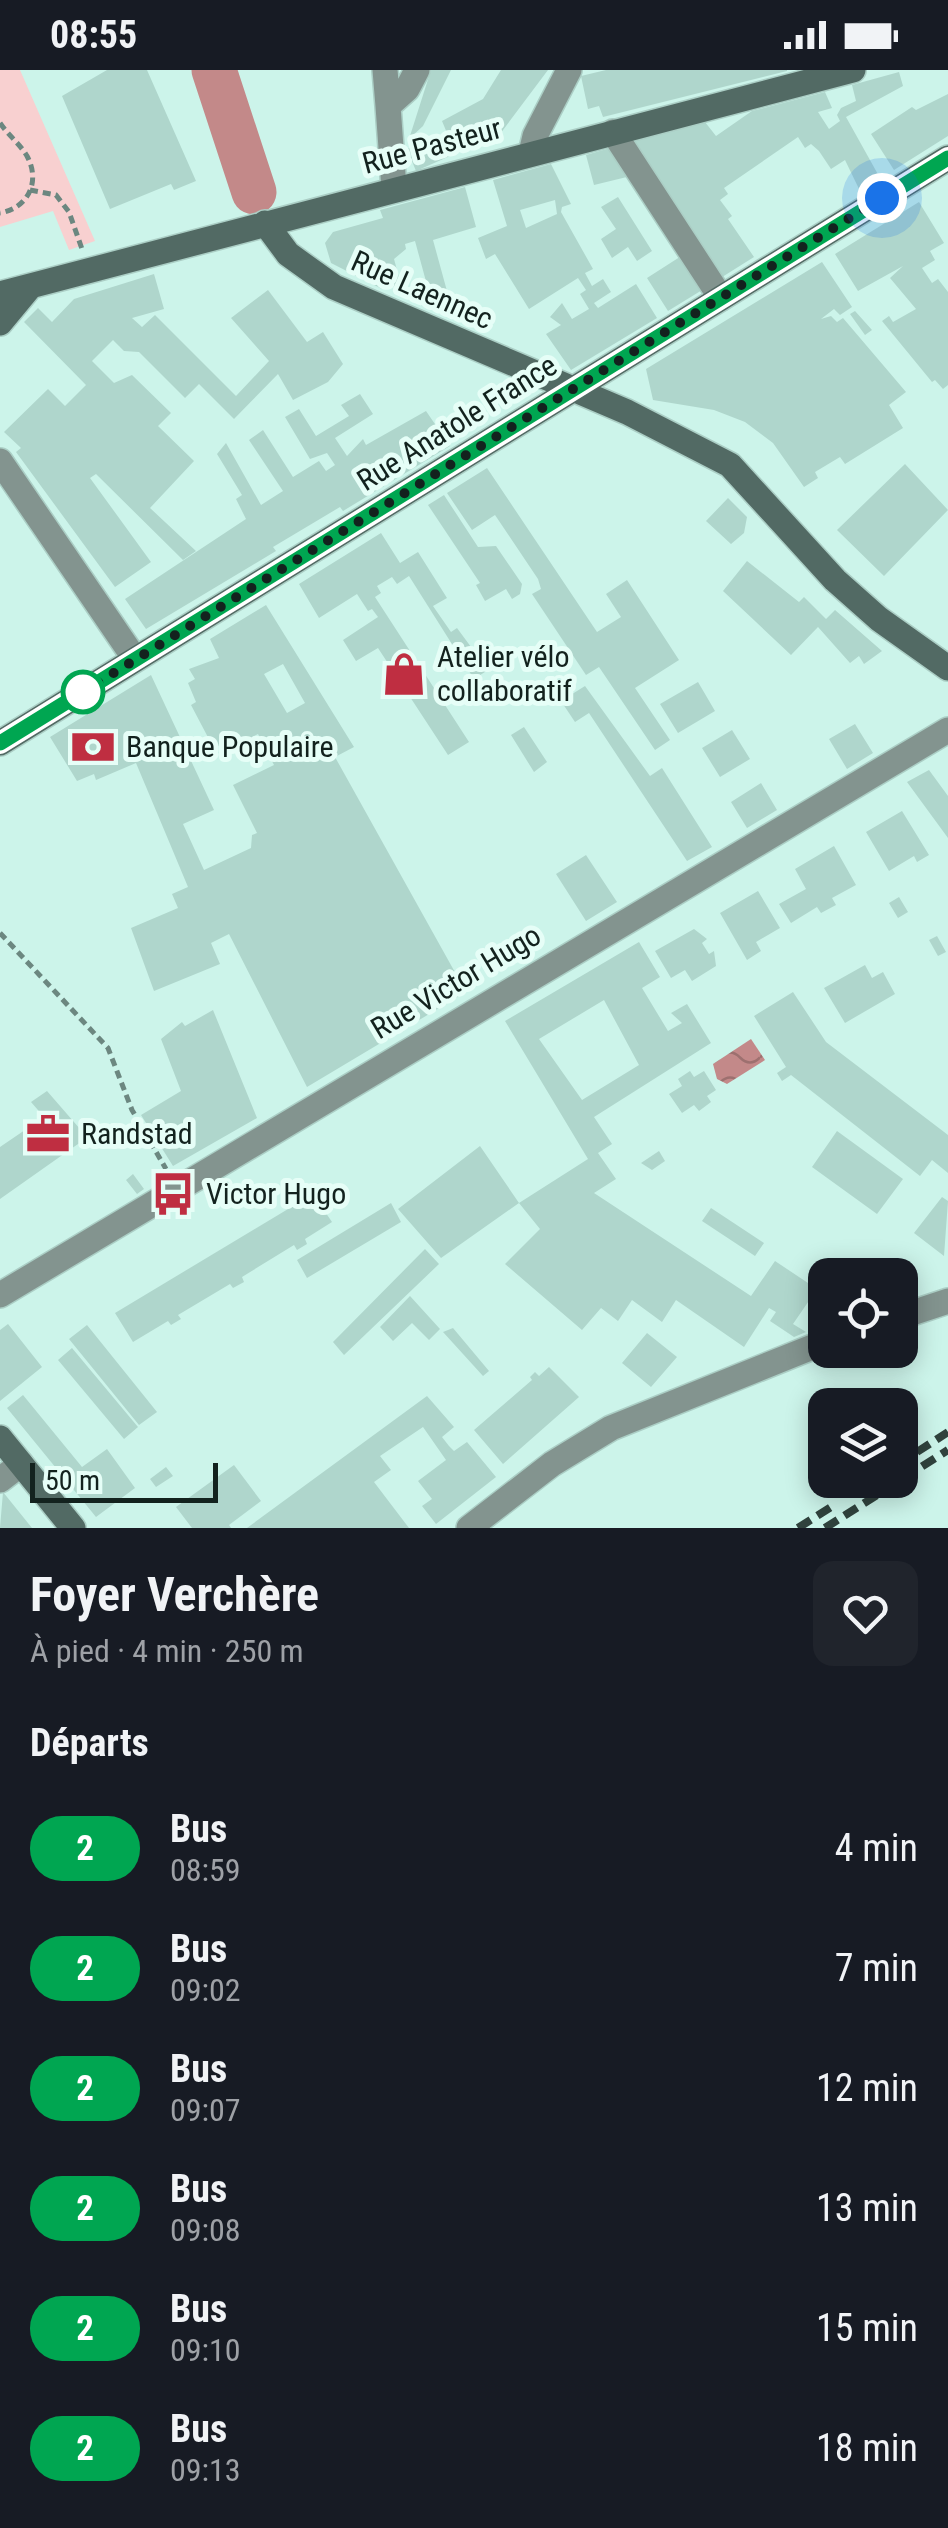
<!DOCTYPE html>
<html lang="fr">
<meta charset="utf-8">
<style>
body{margin:0;font-family:"Roboto Condensed",sans-serif;background:#20242c;color:#f1f3f6;height:100vh;display:flex;flex-direction:column;font-size:38px;white-space:nowrap}
*{box-sizing:border-box;margin:0}
p{font-size:32px;color:#9ea1a6}
.icon{flex:none;width:55px;height:55px;fill:none;stroke:currentColor;stroke-width:2;stroke-linecap:round;stroke-linejoin:round}
.map{position:relative;height:1458px;overflow:hidden}
.side{display:flex;flex-direction:column;background:#171b24;flex:1}
.side>*{flex:none}
.badge{padding:0 20px;border-radius:32px;font-size:35px;line-height:65px}
.fabs{position:absolute;left:808px;top:1188px;display:grid;gap:20px}
.fabs a{display:grid;place-items:center;width:110px;height:110px;border-radius:20px;background:#171b24;box-shadow:0 5px 25px #0003;font-size:50px}
.scale{position:absolute;left:30px;bottom:25px;width:188px;box-sizing:border-box;padding-left:10px;border:5px solid #13221e;border-top:0;font-size:28px;line-height:35px;white-space:nowrap;color:#13221e;-webkit-text-stroke:8px #e6fef7;paint-order:stroke}
.you{position:absolute;width:50px;height:50px;margin:-25px;border:8px solid #fff;border-radius:50%;background:#1a73e8;box-shadow:0 0 0 15px #1a73e833}
.map>.badge{position:absolute;translate:-50% -50%;box-shadow:0 0 0 5px #fff}
h2{padding:0 30px;font-size:38px;line-height:90px}
.round{display:grid;place-items:center;flex:none;width:105px;height:105px;border-radius:20px;background:#20242c}
.head{display:flex;align-items:center;justify-content:space-between;height:170px;padding:0 30px}
h1{font-size:48px;font-weight:700;line-height:75px}
ul{padding:0;list-style:none}
li{display:flex;align-items:center;gap:30px;height:120px;padding:0 30px}
li div{flex:1}
li b{display:block;font-size:38px}
li em{font-style:normal}
li .badge{min-width:110px;font-weight:700;text-align:center}
.status{display:flex;justify-content:space-between;align-items:center;height:70px;padding:0 50px;background:#171b24;direction:ltr}
.status svg{height:28px;fill:currentColor}
.map>svg:first-child{display:block}
</style>
<div class="status"><b>08:55</b><svg viewBox="0 0 49 12"><path d="M0 12V9h3v3zM5 12V6h3v6zM10 12V3h3v9zM15 12V0h3v12zM26 1h20v11H26zM47 4h2v5h-2z"/></svg></div>
<div class="map">
<svg width="948" height="1458" viewBox="0 0 948 1458">
<defs>
<pattern id="water-waves" width="16" height="10" patternUnits="userSpaceOnUse" patternTransform="scale(2.5)"><rect width="16" height="10" fill="#c38989"/><path d="M0 5q4-4 8 0t8 0" fill="none" stroke="#9d706f"/></pattern>
</defs>
<rect width="100%" height="100%" fill="#ccf4ea"/>
<!-- green -->
<path fill="#f8d0d0" d="M0 0H20L95 171 69 180 53 141 0 157Z"/>
<!-- water -->
<path fill="url(#water-waves)" d="M751 969 765 990 727 1014 717 1009 713 994Z"/>
<g fill="none" stroke-linecap="round" stroke-linejoin="round">
<!-- river -->
<path stroke="#c38989" stroke-width="45" d="M214 0 254 122"/>
</g>
<!-- building -->
<path fill="#afd6cc" fill-rule="evenodd" d="M107 0H147L196 111 174 120 171 114 110 139 62 26Z
M431 0H451L423 56 409 69Z
M501 0H548L500 64 416 101 407 79 447 63 442 51 483 29Z
M606 0H787V1L603 47 599 36 588 39 581 6Z
M899 2 903 16 846 47 880 108 860 121 845 90 831 99 819 81 811 74 805 78 798 67 724 118 728 124 720 130 732 146 728 149 754 187 719 209 630 72 705 52 716 66 752 41 825 22 832 38 818 42 829 59 840 51 837 45 841 38 856 31 852 15Z
M948 24V66L894 100 871 64 912 37 916 40Z
M617 76 635 105 594 115 586 85Z
M551 94 571 134 562 137 561 142 593 199 585 203 592 216 603 209 611 222 594 233 598 238 636 214 657 248 571 300 546 264 561 255 550 247 562 233 572 249 589 239 580 224 586 220 578 208 529 239 495 184 486 189 478 168 507 156 493 110ZM555 130 557 144 526 158 520 140Z
M465 117 476 157 433 170 450 232 433 237 415 171 405 174 406 179 394 189 401 215 382 219 331 193 325 173 333 162 383 148 380 140Z
M618 127 652 181 637 191 628 177 612 188 601 169 616 159 601 137Z
M919 132 944 173 930 181 935 190 922 198 932 213 938 209 948 222V315L943 319 935 310 932 312 882 251 889 246 893 252 916 239 890 208 903 196 858 221 835 184Z
M686 183 707 217 668 241 647 208Z
M822 192 852 237 840 245 834 239 821 249 831 246 837 252 843 248 906 322 889 335 903 358 845 394 840 387 815 402 818 408 804 417 773 373 745 352 714 340 653 330 646 299Z
M154 204 164 239 132 248 142 257 155 245 236 326 269 291 231 248 268 220 307 272 323 262 343 294 328 312 293 330 278 304 234 349 199 314 185 328 139 282 124 281 113 270 92 291 114 313 132 305 171 343 158 356 194 391 150 438 196 481 183 490 96 404 90 408 151 492 115 517 16 382 21 378 4 362 48 319 65 336 86 315 24 252 38 238 52 252 74 229Z
M855 241 872 260 865 265 850 244Z
M360 324 373 344 335 368 347 386 363 369 366 375 426 341 450 376 343 441 340 437 273 477 276 481 146 559 125 529 246 449 236 429 242 425 217 384 226 373 261 435 283 421 249 370 263 360 293 407 319 391 326 401 335 395 327 383 310 389 285 347 299 339 316 366 349 346 341 335Z
M905 394 948 440 884 506 837 460Z
M487 398 597 562 621 547 606 524 627 510 679 590 635 618 670 670 655 680 599 597 586 605 532 524 541 519 538 509 495 445 472 460 447 423Z
M444 425 478 477 496 476 522 514 520 524 512 529 506 519 485 531 476 515 480 513 428 435Z
M728 428 747 447 744 463 731 474 706 451Z
M381 463 400 493 418 482 447 528 433 536 451 562 457 558 488 600 474 609 409 506 397 514 392 507 377 516 381 523 375 527 469 672 448 685 378 578 356 591 343 570 378 547 372 539 368 541 357 524 319 548 299 514Z
M747 491 799 532 804 527 826 549 835 540 882 581 864 594 859 586 850 593 818 557 791 585 723 521Z
M266 535 354 677 335 687 466 922 307 1017 229 864 211 873 220 894 154 921 131 858 178 838 172 824 188 817 165 762 136 693 96 710 94 704 77 711 50 667 151 605 214 740 183 754 204 800 251 778 252 765 257 763 233 715 274 695 258 664 252 667 256 675 241 683 237 674 227 679 211 673 191 635 196 632 188 613 195 609 189 599 219 588 210 569ZM283 594 305 633 287 643 264 604Z
M698 612 715 641 678 663 660 634Z
M585 616 650 706 662 698 712 777 687 791 589 643 575 652 561 631Z
M855 654 873 683 847 699 829 669Z
M524 657 547 692 534 702 511 665Z
M732 660 750 689 720 707 702 678Z
M929 700 948 726V768L907 712Z
M761 713 777 740 747 758 731 732Z
M902 741 929 785 917 792 914 786 889 801 866 762Z
M834 776 856 815 832 828 836 835 821 843 817 837 791 853 779 834 806 819 795 799Z
M586 785 617 832 586 851 556 804Z
M758 821 780 858 756 872 761 881 747 890 720 843Z
M899 827 908 842 898 848 889 833Z
M694 859 707 869 702 873 709 884 714 881 716 896 692 911 685 900 671 908 655 881Z
M937 866 946 882 938 886 929 870Z
M639 872 660 907 642 918 668 961 682 953 671 943 687 934 711 973 594 1047 612 1074 598 1083 616 1109 594 1123 751 1226 775 1191 817 1219 793 1254 806 1262 794 1267 770 1251 776 1242 769 1238 744 1277 676 1230 662 1252 632 1230 618 1251 601 1238 582 1260 505 1194 540 1159 519 1133 588 1089 505 951ZM604 930 639 995 582 1030 539 969Z
M865 895 872 908 883 902 895 924 845 953 824 918Z
M793 922 826 972 948 1065V1103L932 1090 920 1106 791 1005 782 1011 777 1003 786 997 754 946Z
M213 940 257 1048 173 1096 141 1045 181 1021 161 969 182 952 185 956Z
M690 1001 694 1007 704 1001 716 1020 707 1026 711 1032 699 1041 694 1035 682 1043 669 1024 682 1016 678 1009Z
M47 1021 87 1067V1073L78 1074 0 1129V1077L44 1047 31 1032Z
M837 1061 903 1109 877 1144 812 1097Z
M480 1076 519 1133 441 1188 398 1139Z
M659 1081 665 1091 652 1100 641 1093Z
M133 1104 144 1119 137 1124 126 1110Z
M313 1124 332 1152 305 1169 307 1174 297 1180 294 1175 242 1207 244 1212 233 1218 230 1214 178 1245 181 1249 171 1255 168 1251 133 1272 115 1243Z
M942 1127 948 1131 944 1186 914 1163Z
M391 1133 401 1152 307 1208 297 1190Z
M711 1138 764 1173 755 1186 702 1151Z
M425 1179 439 1194 344 1285 333 1272Z
M410 1226 440 1259 429 1270 412 1253 393 1271 380 1257Z
M8 1254 42 1297 0 1331V1260Z
M87 1255 157 1342 139 1355 69 1269Z
M453 1258 489 1301 483 1306 443 1262Z
M647 1263 677 1287 651 1317 622 1293Z
M72 1278 138 1357 124 1369 58 1290Z
M549 1297 579 1327 503 1394 474 1360 532 1310 530 1307 535 1302 539 1306Z
M23 1325 82 1397 107 1379 135 1418 96 1447 7 1338Z
M427 1326 454 1357 442 1367 449 1376 454 1381 467 1372 496 1407 436 1454 422 1436 432 1429 418 1411 446 1390 423 1357 380 1386 391 1400 374 1412 409 1458H247Z
M234 1395 261 1431 229 1455 231 1458H192L176 1437Z
M166 1397 173 1406 156 1417 150 1409Z
M3 1422 32 1458H0Z"/>
<g fill="none" stroke-linecap="round" stroke-linejoin="round">
<!-- street casing -->
<g stroke="#abcec5" stroke-width="28">
<path id="street" d="M385 0 388 36
M613 62 721 228
M531 83 535 66 569 0
M394 119 388 36 407 19 417 0
M0 391 135 589
M0 1225 948 660
M900 1247 948 1231
M0 1410 21 1394
M469 1458 552 1394 611 1358 825 1272"/>
</g>
<!-- secondary casing -->
<g stroke="#abcec5" stroke-width="28">
<path id="secondary" d="M265 153 288 184 334 217 627 342 730 395 835 510 879 549 948 598
M0 224 853 0
M0 253 29 218
M0 673 948 88
M0 1368 73 1458"/>
</g>
<!-- path -->
<path stroke="#6c8780" stroke-width="5" stroke-dasharray="8 5" stroke-linecap="butt" d="M0 53C8 65 20 74 27 86 41 112 28 138 0 143
M30 120 56 125 69 142 82 179
M0 863 108 978 132 1040 166 1099"/>
<!-- street -->
<use href="#street" stroke="#83948f" stroke-width="25"/>
<!-- secondary -->
<use href="#secondary" stroke="#526a64" stroke-width="25"/>
<!-- rail -->
<path stroke="#30423d" stroke-width="8" stroke-dasharray="15 8" stroke-linecap="butt" d="M917 1382 948 1362
M798 1458 836 1434
M825 1458 948 1380"/>
</g>
<g fill="none" stroke-linecap="round" stroke-linejoin="round">
<!-- line casing -->
<g stroke="#fff" stroke-width="22">
<path id="line" d="M0 673 948 88"/>
</g>
<!-- line -->
<use href="#line" stroke="#00a651" stroke-width="15"/>
<!-- walk -->
<path stroke="#13221e" stroke-width="10" stroke-dasharray="0 18" d="M83 622 882 128"/>
</g>
<!-- icons -->
<defs>
<g id="shop-bare" transform="scale(3.45)"><path d="M-5-2.5h2.3a2.7 3.5 0 0 1 5.4 0H5L5.5 6h-11ZM-1.5-2.5h3a1.5 2.3 0 0 0-3 0Z" fill="#bf2e41" stroke="#e6fef7" stroke-width="2.5" paint-order="stroke"/></g>
<g id="bank-bare" transform="scale(3.45)"><path d="M-6-4H6V4H-6ZM0-2.3a2.3 2.3 0 1 0 0 4.6a2.3 2.3 0 1 0 0-4.6Z" fill="#bf2e41" stroke="#e6fef7" stroke-width="2.5" paint-order="stroke"/></g>
<g id="office-bare" transform="scale(3.45)"><path d="M-6-3h4V-5.5h4V-3h4V5H-6ZM-1-4.5V-3h2v-1.5ZM-6 0V1H6V0Z" fill="#bf2e41" stroke="#e6fef7" stroke-width="2.5" paint-order="stroke"/></g>
<g id="bus-bare" transform="scale(3.45)"><path d="M-5-6H5V4H4V6H2V4H-2V6H-4V4H-5ZM-3.5-4V0h7V-4ZM-3.5 1.2v1.5H-2V1.2ZM2 1.2v1.5H3.5V1.2Z" fill="#bf2e41" stroke="#e6fef7" stroke-width="2.5" paint-order="stroke"/></g>
</defs>
<g fill-rule="evenodd">
<use href="#shop-bare" x="404" y="604"/>
<use href="#bank-bare" x="93" y="677"/>
<use href="#office-bare" x="48" y="1064"/>
<use href="#bus-bare" x="173" y="1124"/>
</g>
<!-- markers -->
<circle fill="#fff" stroke="#00a651" stroke-width="5" cx="83" cy="622" r="20"/>
<g text-anchor="middle" stroke-width="10" stroke-linejoin="round" paint-order="stroke">
<!-- street labels -->
<g font-size="30" fill="#13221e" stroke="#e6fef7">
<text transform="translate(432 76) rotate(-15)" y="10">Rue Pasteur</text>
<text transform="translate(422 220) rotate(24)" y="10">Rue Laennec</text>
<text transform="translate(457 353) rotate(-32)" y="10">Rue Anatole France</text>
<text transform="translate(456 912) rotate(-31)" y="10">Rue Victor Hugo</text>
</g>
<!-- poi labels -->
<g font-size="30" fill="#13221e" stroke="#e6fef7" text-anchor="start">
<text x="437" y="597">Atelier vélo<tspan x="437" dy="34">collaboratif</tspan></text>
<text x="126" y="687">Banque Populaire</text>
<text x="81" y="1074">Randstad</text>
<text x="206" y="1134">Victor Hugo</text>
</g>
</g>
</svg>
<div class="fabs">
<a><svg class="icon" aria-label="locate" viewBox="0 0 24 24"><circle cx="12" cy="12" r="6"/><path d="M12 2v4M12 18v4M2 12h4M18 12h4"/></svg></a>
<a><svg class="icon" aria-label="layers" viewBox="0 0 24 24"><path d="M12 4l9 5-9 5-9-5zM3 14l9 5 9-5"/></svg></a>
</div>
<div class="scale">50 m</div>
<div class="you" style="left:882px;top:128px"></div>
</div>
<section class="side">
<div class="head"><div><h1>Foyer Verchère</h1><p>À pied · 4 min · 250 m</p></div><a class="round"><svg class="icon" aria-label="heart" viewBox="0 0 24 24"><path d="M12 20l-8-8c-3-5 5-10 8-4 3-6 11-1 8 4z"/></svg></a></div>
<h2>Départs</h2>
<ul>
<li><span class="badge" style="background:#00a651;color:#fff">2</span><div><b>Bus</b><p>08:59</p></div><em>4 min</em></li>
<li><span class="badge" style="background:#00a651;color:#fff">2</span><div><b>Bus</b><p>09:02</p></div><em>7 min</em></li>
<li><span class="badge" style="background:#00a651;color:#fff">2</span><div><b>Bus</b><p>09:07</p></div><em>12 min</em></li>
<li><span class="badge" style="background:#00a651;color:#fff">2</span><div><b>Bus</b><p>09:08</p></div><em>13 min</em></li>
<li><span class="badge" style="background:#00a651;color:#fff">2</span><div><b>Bus</b><p>09:10</p></div><em>15 min</em></li>
<li><span class="badge" style="background:#00a651;color:#fff">2</span><div><b>Bus</b><p>09:13</p></div><em>18 min</em></li>
</ul>
</section>
